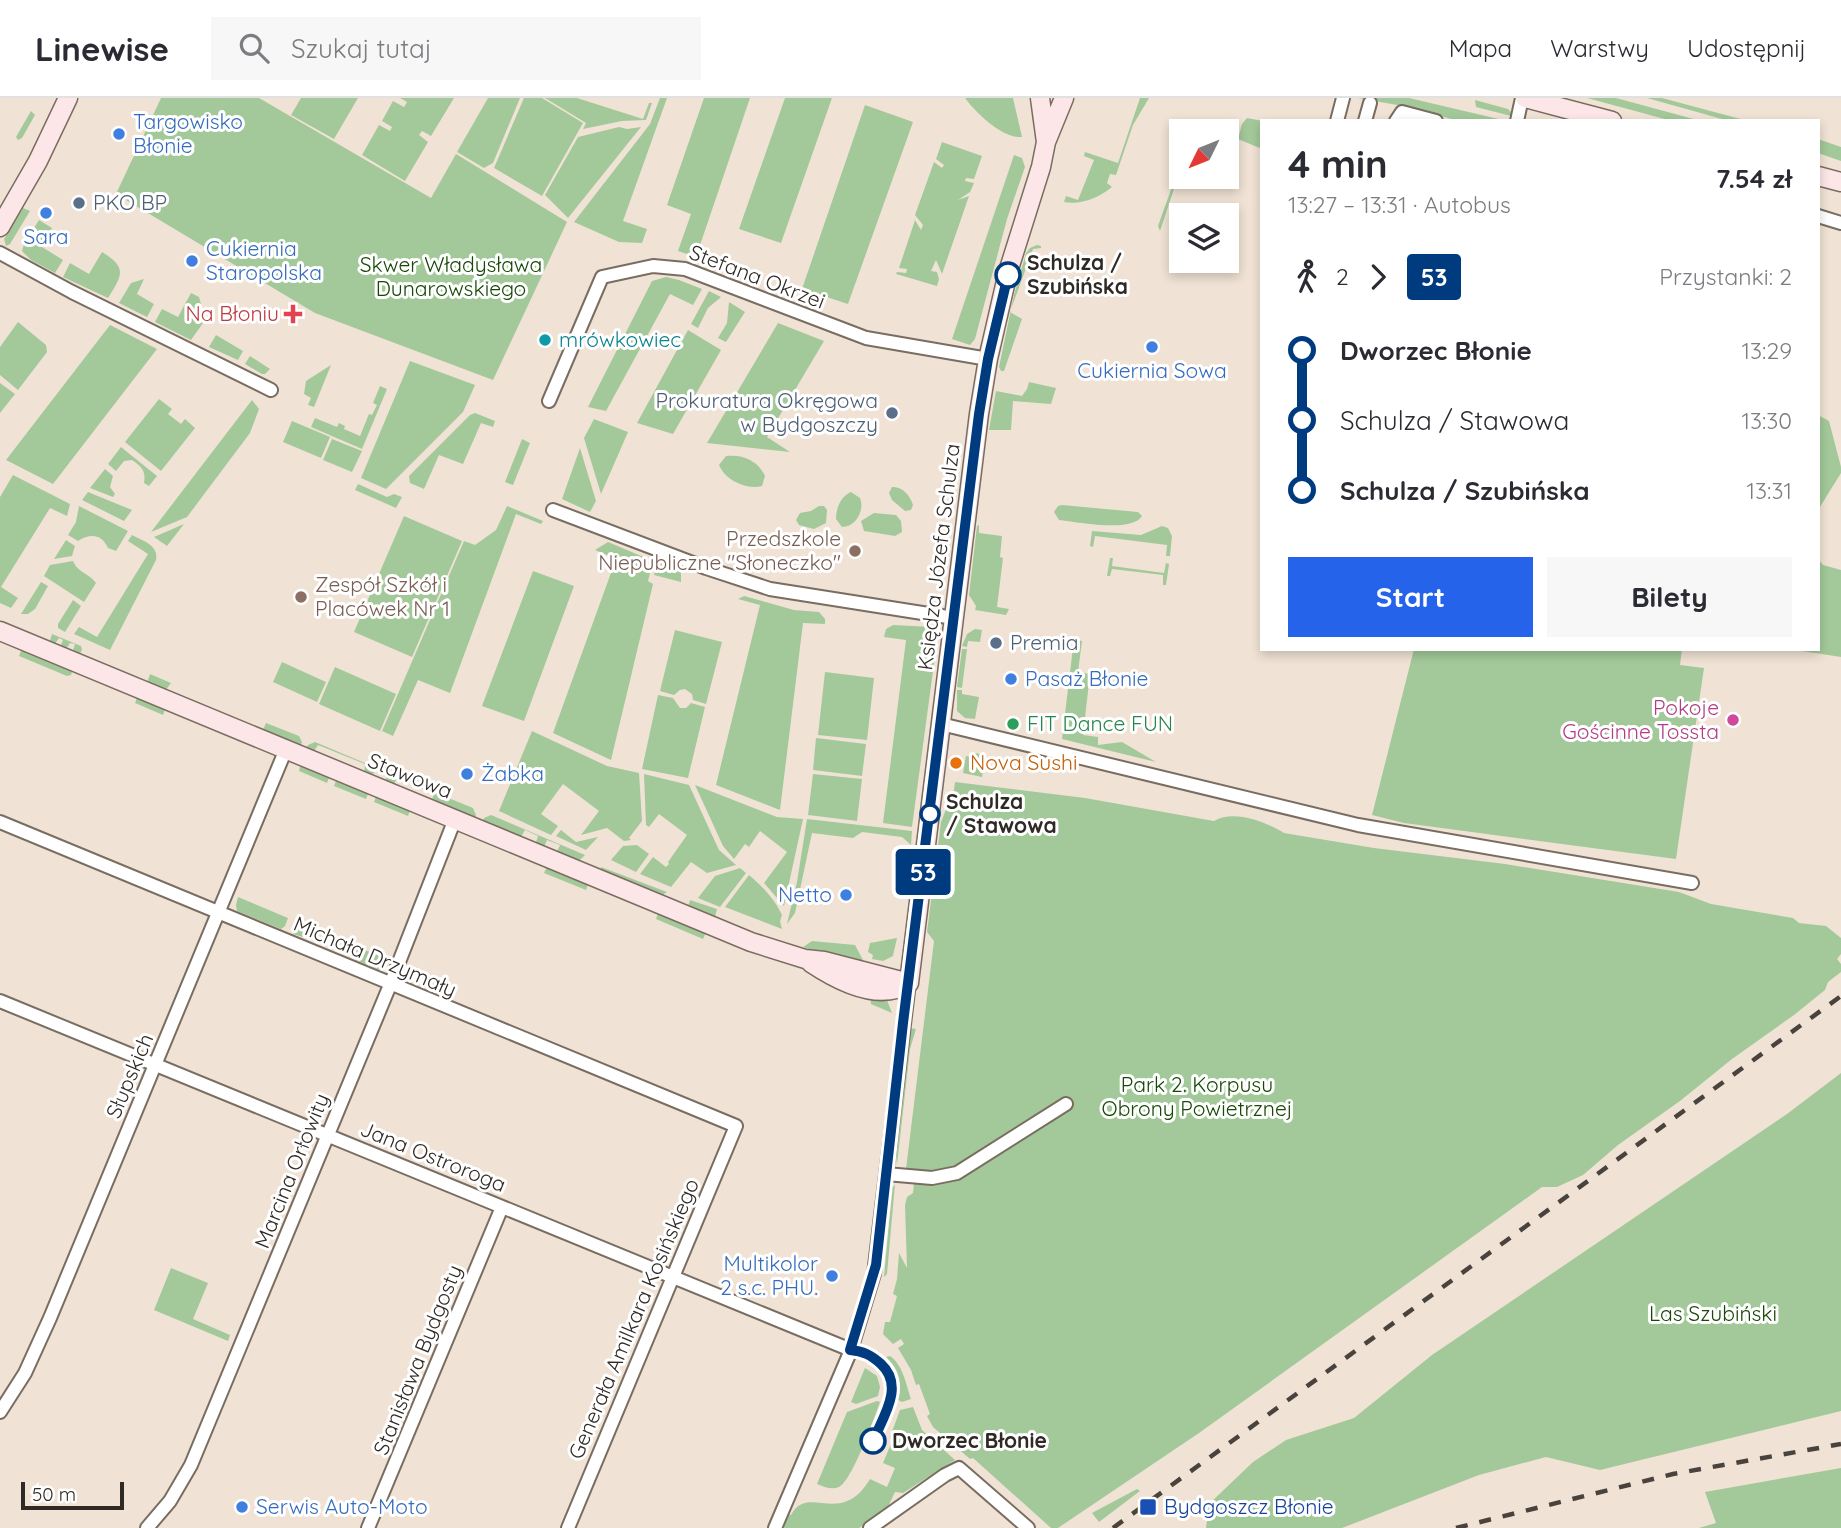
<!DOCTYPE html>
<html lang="pl">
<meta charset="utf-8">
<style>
body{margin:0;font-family:Quicksand,sans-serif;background:#f7f7f7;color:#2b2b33;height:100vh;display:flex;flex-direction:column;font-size:26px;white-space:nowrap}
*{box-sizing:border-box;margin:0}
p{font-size:23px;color:#7c7c81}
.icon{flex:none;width:38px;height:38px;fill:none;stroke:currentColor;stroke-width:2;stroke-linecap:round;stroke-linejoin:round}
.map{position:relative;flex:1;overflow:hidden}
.drawer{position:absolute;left:1260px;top:21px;width:560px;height:532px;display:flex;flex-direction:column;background:#fff;border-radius:0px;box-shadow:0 4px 10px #0003}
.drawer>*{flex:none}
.badge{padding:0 14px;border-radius:5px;font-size:24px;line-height:46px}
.needle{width:46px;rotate:227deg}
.controls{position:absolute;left:1169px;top:21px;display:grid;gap:14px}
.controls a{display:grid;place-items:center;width:70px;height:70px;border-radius:0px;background:#fff;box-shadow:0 4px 10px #0003;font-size:35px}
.scale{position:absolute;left:21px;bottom:18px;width:103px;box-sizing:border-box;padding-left:7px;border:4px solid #2f2a25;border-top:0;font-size:19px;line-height:24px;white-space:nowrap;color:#2f2a25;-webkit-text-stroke:5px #fff;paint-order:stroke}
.map>.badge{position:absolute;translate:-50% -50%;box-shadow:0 0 0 4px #fff}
.legs{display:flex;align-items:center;gap:10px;height:77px;padding:0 28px;font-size:23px}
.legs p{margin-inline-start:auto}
.summary{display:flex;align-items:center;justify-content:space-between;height:119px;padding:0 28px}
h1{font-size:38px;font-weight:700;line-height:52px}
.action{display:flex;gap:14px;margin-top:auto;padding:14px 28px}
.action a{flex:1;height:80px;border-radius:0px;background:#2563eb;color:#fff;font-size:28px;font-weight:700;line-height:80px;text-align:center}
.action a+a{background:#f7f7f7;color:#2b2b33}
ul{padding:0 28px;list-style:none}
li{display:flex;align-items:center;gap:24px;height:70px;font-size:26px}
li i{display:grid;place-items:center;width:10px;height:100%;margin:0 9px;background:currentColor}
li i::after{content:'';width:18px;height:18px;margin:-9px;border:5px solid;border-radius:50%;background:#fff}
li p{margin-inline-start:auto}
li:first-child i{background:linear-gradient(#0000 50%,currentColor 0)}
li:last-child i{background:linear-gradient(currentColor 50%,#0000 0)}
header{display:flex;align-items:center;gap:42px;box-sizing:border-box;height:98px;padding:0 35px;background:#fff;border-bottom:2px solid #e1e1e2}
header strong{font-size:33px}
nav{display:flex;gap:38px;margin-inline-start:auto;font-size:24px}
.search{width:490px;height:63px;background:#f7f7f7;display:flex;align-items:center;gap:18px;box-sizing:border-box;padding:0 24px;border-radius:0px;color:#7c7c81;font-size:26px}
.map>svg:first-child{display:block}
</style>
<header>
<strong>Linewise</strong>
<div class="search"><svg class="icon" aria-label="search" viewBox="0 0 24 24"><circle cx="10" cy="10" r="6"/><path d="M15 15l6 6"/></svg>Szukaj tutaj</div>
<nav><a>Mapa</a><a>Warstwy</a><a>Udostępnij</a></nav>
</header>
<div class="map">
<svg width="1841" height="1430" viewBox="0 0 1841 1430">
<rect width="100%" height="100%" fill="#f0e3d5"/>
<!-- green -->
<path fill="#a3c99a" d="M161 0H259L431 100 456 56 567 124 493 282 315 215 116 96Z
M301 0H358L334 41 291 17Z
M400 0H454L431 38 422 33 419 37 428 44 405 83 362 57 379 27 390 33 392 29 382 23 393 3 404 9 407 4Z
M488 0H520L493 65 484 70 457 54Z
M524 0H542L583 25 542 98 494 70Z
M545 0H577L643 21 649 5H652L646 22 622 23 583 31 586 25Z
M660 0H667L623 123 647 131 642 145 619 144 574 124 650 26Z
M704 0H750L696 159 678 153 691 116 667 107Z
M785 0H832L781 145 739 131Z
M965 0H1013L1022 39C1003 41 976 15 965 0Z
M1140 0H1149L1133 27 1116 77 1110 76 1107 85 1112 89C1099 100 1081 107 1064 104L1066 98 1078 102 1094 62 1084 58 1085 54 1118 65Z
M1358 0H1409L1507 23H1459L1403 8Z
M1587 0H1616L1701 23H1672Z
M1647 0H1662L1748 23H1729Z
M1475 2 1508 11 1511 14V18L1476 9Z
M865 7 913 24 848 206 802 191Z
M31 13 35 17 22 40 18 42 16 39Z
M1247 20 1263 23 1262 51 1238 41 1242 26Z
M619 29 627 31 641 29 568 120 545 97 578 39Z
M1818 41 1841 49V63L1818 55Z
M942 44 982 58 974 81 966 80 965 83 974 85 970 94 958 102 969 98 942 176 936 162 931 173 937 174 939 181 937 188 896 176 897 174 906 175 907 171 899 170 915 122 921 132 923 127 915 117 934 64 942 70 944 67 936 61Z
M1014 57 1022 60 1025 69 1007 121 975 241 970 247 952 241Z
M1178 72 1180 73 1160 133 1158 128Z
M23 110 30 113 10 146 6 148 4 141Z
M39 122 52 130 42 149 63 162 55 175 31 162 22 153 24 146Z
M1037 147 1041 148V150L1033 151 1010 214 1022 221 1004 273H1001L999 269 1014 197 1026 155 1030 150Z
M102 154C128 170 122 177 108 200L63 179 70 165 89 176Z
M666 179 679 182 702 191 693 207 670 196 606 313 588 309 652 183Z
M144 181 137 196 154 206 147 219 119 205 131 185Z
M709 193 721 199 708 210 698 230 691 226Z
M191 195 199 199 201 206 194 219 203 225 191 242 155 224 162 211 178 219Z
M729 204 745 214 726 244 718 240 727 225Z
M18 224 46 247 47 254 18 292 0 277V249Z
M778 225 824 243 767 339 790 354 707 345Z
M110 227 157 251 53 386 6 362Z
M688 232 721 252 673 336 637 325Z
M216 237 243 253 238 262 209 249Z
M250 258 270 271 265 276H262L245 266Z
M410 263 475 287 463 314 386 391 361 380Z
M331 267 314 309 308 307 311 300 304 296 306 283Z
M1029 284 1056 290 1051 306 1013 303 1011 332H989L996 293 1022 298 1027 291Z
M0 285 15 296 0 315Z
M380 288 387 291 362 351 311 329 315 320 337 329 339 325 345 328 344 331 360 338 369 316 372 317 377 307 373 305Z
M159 301 172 311 168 316 181 326 185 321 195 330 161 373 125 344Z
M252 302 259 311 250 335 187 419 151 434Z
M475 315 495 323 493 329 481 325 463 366 439 357 424 391 410 385 409 378 470 317Z
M1818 317 1829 323 1841 369V375L1818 412Z
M594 321 628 334 601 396 584 340Z
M292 323 330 339 321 360 283 344Z
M332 341 362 353 352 374 323 362Z
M522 341 530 345 513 387 505 384Z
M121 349 157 378 149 388 144 385C146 373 142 369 132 362L124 363 116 373 108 366Z
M580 350 596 403 590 414 562 401Z
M726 358C742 356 758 362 765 378L762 388C746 392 725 382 719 367Z
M105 371 113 378 110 389 115 396 113 399 90 390Z
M13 377 70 406 67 418 50 410 1 489 18 500 11 510 0 505V399Z
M358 386 387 399 394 396 402 399 396 410 355 392Z
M892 389C902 388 910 397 913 407L911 412 905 413 892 402 889 395Z
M88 394 132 412 124 423 82 402Z
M851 394 860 400C865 412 856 429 842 429L836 421C836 410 841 398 851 394Z
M1062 407 1138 414 1142 418C1132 435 1077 424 1059 422L1054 414 1058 408Z
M79 408 128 433 116 453 108 450C102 436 90 435 78 443L68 437 76 424Z
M507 408 543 423 541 426 516 416 450 595 418 582 393 638 382 633 464 443 475 447 496 432Z
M819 408H824L827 412 826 425 814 431 799 427 796 422 800 415 811 413Z
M874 415 896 417 901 423 902 434 895 438 864 433 861 423Z
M404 418 462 443 412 559 354 534Z
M184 426 167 448 154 439Z
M979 427V435L1002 438 1000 459 1003 460 997 509 1009 511 1006 517 975 512 976 508 969 497 977 428Z
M1162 428 1168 430 1172 438 1170 458H1166L1167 447 1095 438 1093 449 1090 448 1092 433 1141 437Z
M132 437C143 443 159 447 156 462L110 552 74 536 79 529 97 539 148 456 128 443Z
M66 442 75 448 72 458 54 461Z
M608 444 653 463 648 483 653 486 611 662 553 635 616 461 595 452Z
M1110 460H1113L1112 468 1164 475 1166 465 1169 466 1166 487H1163V477L1112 471 1110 478H1107Z
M1818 461 1823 467 1841 472V559L1789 551H1818Z
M658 462 681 473V484L654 477Z
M73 463C78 475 89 475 96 485L84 504 44 478 50 467Z
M533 473 574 488 524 623 482 608Z
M41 484 48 488 35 511 28 516H21Z
M744 498 794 512 819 514 825 521V526L803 525 780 712 716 687 760 507 738 501Z
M73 502 81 508 65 534 58 530V526Z
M893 527 932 529 936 530 938 536 912 729 883 725 906 542 884 539 886 531Z
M975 531 982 532 980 544 968 543 967 549 962 548 967 536Z
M675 532 722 544 706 606 693 602 692 596 685 591 680 592 674 597 660 593Z
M52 536 81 548 82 552 78 559 72 555 75 546 70 545 65 553 60 549 63 542 59 540 54 547 49 546Z
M1074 541 1082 543 1078 574 1090 576 1083 637 1098 639V647L1122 644 1156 664 1062 641Z
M22 550 73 571 71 577 67 578 19 558Z
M962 551H967L962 590 957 589Z
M1414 551H1682L1680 567 1704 570 1676 761 1404 725 1372 717Z
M282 564 326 584 317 604 273 584Z
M335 569 396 596 380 633 319 606Z
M825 574 874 580 867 642 818 637Z
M150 576 171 585 165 593 147 585Z
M957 592H962V596L979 599 975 621 965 620 957 613Z
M138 597 165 611 163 617 135 605Z
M658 597 673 600 680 610H686L691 605 705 609 688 680 642 671Z
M266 625 299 638 302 644 300 650 263 632Z
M532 633 607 668 639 675 642 723 629 740 631 742 624 743 607 730 581 737 599 713 563 686 541 716 558 728 551 737 499 713Z
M816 640 866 646 862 678 813 672Z
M315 644 377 670 374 675 368 678 364 676 365 666 318 647 313 655 305 653 308 647Z
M975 655 986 657 982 679 963 675 966 658 974 659Z
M301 665 330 677 327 685 299 673Z
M387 675 473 710 476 717 474 722 434 706 432 702 434 695 397 680 394 686H388L386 682Z
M644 676 689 687 719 752 736 767 707 775 691 764 671 789 640 776 653 759 666 769 669 766 668 764 687 737 659 716 649 729 646 727Z
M813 676 862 681 857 723 808 717Z
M337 680 369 693 366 701 334 688Z
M955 684 1085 700 1214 723C1234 711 1266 724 1284 735L1374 750 1505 766 1679 794 1711 806 1793 820 1799 825 1826 828 1841 840V856L1837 861 1841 866V874L1828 884 1825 892 1794 917 1732 961 1680 1003 1618 1047 1583 1077 1557 1089H1542L1199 1335 1058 1430H1051L973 1360 970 1361 933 1329 927 1318 930 1316 919 1286 916 1287 911 1272 898 1250 904 1246 901 1241 893 1246 883 1236 885 1224H890L897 1198 893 1196 897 1181 899 1155 907 1170 905 1107 907 1099 913 1095 915 1073 906 1071 934 843 927 834 941 724 947 709 952 707Z
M695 687 777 719 803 721 784 808 764 785 787 754 760 733 749 749 745 746 734 761 723 748Z
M377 696 411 710 408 718 374 704Z
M491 717 585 757 581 761 573 764 556 756 560 747 547 742 543 751 535 747 538 738 525 732 520 741 482 725 484 720Z
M807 721 912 733 911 747 902 739 862 734 853 740 812 735 795 815 787 826 797 784Z
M561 732 576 744 598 739 586 752 556 738Z
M637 747 649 756 636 774 611 762 623 748Z
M548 767 589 783 586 792 544 775Z
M601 769 667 794 661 798 601 773Z
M740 770 746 775 720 809 698 800 715 778Z
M749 777C763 789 774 800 782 817L780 823 782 831 725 809Z
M238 799 288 820 285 828 281 831 237 813 236 807Z
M690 802 717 811 715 819 688 809Z
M659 812 707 832 703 841 656 821Z
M295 823 310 829 306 838 303 839 293 836Z
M897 840 893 858 883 863 872 861 873 857 868 854 870 845Z
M812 843 855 847 864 864V868L803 849Z
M358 849 384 860 380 872 353 861Z
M870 897 887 902 892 915 871 906Z
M909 930 916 931 910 951 897 1067 896 1058Z
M1841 975V1313L1600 1372 1546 1359 1479 1377 1342 1430H1206L1209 1406 1253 1364 1286 1342 1354 1320 1432 1257 1787 1016Z
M895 1086 887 1176 884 1179 892 1091Z
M171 1170 208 1185 193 1221 230 1237 228 1243 154 1212Z
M890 1258C903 1267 906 1286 911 1301L902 1304 898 1302C903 1286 899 1271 886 1259Z
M865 1270 877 1278 880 1289 878 1298 856 1306 851 1304Z
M877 1303 880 1304C874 1321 852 1383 839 1389 832 1392 824 1389 817 1386L847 1314Z
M913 1309 922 1332 955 1362 903 1395 895 1394 886 1413 859 1430H781L787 1416 791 1417C808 1385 841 1430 870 1381L887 1389 895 1370 883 1365 893 1341 890 1339 900 1312Z
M1841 1370V1430H1699L1716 1425 1705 1394Z
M1137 1391 1140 1393 1099 1424 1092 1415Z"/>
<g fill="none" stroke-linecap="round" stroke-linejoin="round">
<!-- street casing -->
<g stroke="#796d61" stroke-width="16">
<path id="street" d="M1337 23 1343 0
M1365 23 1370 5
M1396 23 1402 14 1436 23
M1517 23 1522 0
M1818 118 1841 125
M0 155 72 194 271 292
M549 303 602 179 653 168 685 171 866 240 988 261
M553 412 706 470 770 491 954 520
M941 626 1358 727 1692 785
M0 724 736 1028 568 1430
M0 903 851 1252
M886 1076 932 1080 957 1075 1066 1006
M0 1314 25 1275 50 1220 286 651
M147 1430 170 1403 191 1367 390 887 455 721
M368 1430 502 1109
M775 1430 851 1252 874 1176 909 885
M870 1430 945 1377 959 1370 1028 1430"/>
</g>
<!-- secondary casing -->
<g stroke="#796d61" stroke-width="21">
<path id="secondary" d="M1040 0 1046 44
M1525 0 1612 23
M1818 78 1841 84
M0 129 38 63 68 0
M0 533 751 844 805 861 824 863 909 885
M811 865C838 883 879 905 909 885
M909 885 979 316 988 261 1008 174 1041 69 1046 44 1064 0"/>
</g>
<!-- street -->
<use href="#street" stroke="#fff" stroke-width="12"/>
<!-- secondary -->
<use href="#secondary" stroke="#fde6e8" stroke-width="18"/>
<!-- rail -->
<path stroke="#4a433d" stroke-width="4.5" stroke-dasharray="12 12" stroke-linecap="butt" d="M1113 1430 1841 898
M1456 1430 1673 1376 1841 1346"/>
</g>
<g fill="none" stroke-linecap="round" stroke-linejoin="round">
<!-- line-1 casing -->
<g stroke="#fff" stroke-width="16">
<path id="line-1" d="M873 1343C883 1319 905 1288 881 1266 871 1257 863 1253 850 1252L876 1167 903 925 979 316 988 261 1008 177"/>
</g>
<!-- line-1 -->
<use href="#line-1" stroke="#003b80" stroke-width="10"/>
</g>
<!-- markers -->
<g fill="#3f7fe0" stroke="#fff" stroke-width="2.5">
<circle cx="119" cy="36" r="7"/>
<circle cx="46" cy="115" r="7"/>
<circle cx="192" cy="163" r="7"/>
<circle cx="1152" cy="249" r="7"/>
<circle cx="1011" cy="581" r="7"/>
<circle cx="467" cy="676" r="7"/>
<circle cx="846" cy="797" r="7"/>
<circle cx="832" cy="1178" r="7"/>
<circle cx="242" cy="1409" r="7"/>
</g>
<g fill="#5c6f8a" stroke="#fff" stroke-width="2.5">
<circle cx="79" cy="105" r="7"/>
<circle cx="892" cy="315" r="7"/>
<circle cx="996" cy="545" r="7"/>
</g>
<g fill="#fff" stroke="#003b80" stroke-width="3.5">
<circle cx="1008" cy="177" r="12"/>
<circle cx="930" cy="716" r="9"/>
<circle cx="873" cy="1343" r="12"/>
</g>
<path fill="#e0444e" stroke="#fff" stroke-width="2.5" d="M289.5 205.5h7v7h7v7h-7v7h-7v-7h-7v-7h7z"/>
<circle fill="#0f9aa8" stroke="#fff" stroke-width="2.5" cx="545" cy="242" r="7"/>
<g fill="#8d6e63" stroke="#fff" stroke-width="2.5">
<circle cx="855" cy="453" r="7"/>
<circle cx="301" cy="499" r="7"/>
</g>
<circle fill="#d1479c" stroke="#fff" stroke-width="2.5" cx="1733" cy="622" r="7"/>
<circle fill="#2e9e5b" stroke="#fff" stroke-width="2.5" cx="1013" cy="626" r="7"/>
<circle fill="#e8710a" stroke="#fff" stroke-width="2.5" cx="956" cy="665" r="7"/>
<rect fill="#1a4fb4" stroke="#fff" stroke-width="2.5" x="1139" y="1400" width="18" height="18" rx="3.5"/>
<g text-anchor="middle" stroke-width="6" stroke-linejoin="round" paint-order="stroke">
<!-- shop labels -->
<g font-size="21" fill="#366cbe" stroke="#fff" text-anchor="start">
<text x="133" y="31">Targowisko<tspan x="133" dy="24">Błonie</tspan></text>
<text x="46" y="146" text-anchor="middle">Sara</text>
<text x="206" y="158">Cukiernia<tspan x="206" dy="24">Staropolska</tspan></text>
<text x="1152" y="280" text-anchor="middle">Cukiernia Sowa</text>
<text x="1025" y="588">Pasaż Błonie</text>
<text x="481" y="683">Żabka</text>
<text x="832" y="804" text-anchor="end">Netto</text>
<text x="818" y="1173" text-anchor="end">Multikolor<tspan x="818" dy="24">2 s.c. PHU.</tspan></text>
<text x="256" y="1416">Serwis Auto-Moto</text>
</g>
<!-- service labels -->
<g font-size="21" fill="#4e5e75" stroke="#fff" text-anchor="start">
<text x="93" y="112">PKO BP</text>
<text x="878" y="310" text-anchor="end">Prokuratura Okręgowa<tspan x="878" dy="24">w Bydgoszczy</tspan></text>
<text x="1010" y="552">Premia</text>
</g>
<!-- stop labels -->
<g font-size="21" font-weight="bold" fill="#2f2a25" stroke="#fff" text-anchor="start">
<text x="1027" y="172">Schulza /<tspan x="1027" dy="24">Szubińska</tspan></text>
<text x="946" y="711">Schulza<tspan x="946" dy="24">/ Stawowa</tspan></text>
<text x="892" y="1350">Dworzec Błonie</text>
</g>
<!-- park labels -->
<g font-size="21" fill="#174806" stroke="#fff">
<text x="451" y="174">Skwer Władysława<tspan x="451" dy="24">Dunarowskiego</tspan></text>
<text x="1197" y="994">Park 2. Korpusu<tspan x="1197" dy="24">Obrony Powietrznej</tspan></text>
<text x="1713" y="1223">Las Szubiński</text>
</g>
<!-- street labels -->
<g font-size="21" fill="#2f2a25" stroke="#fff">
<text transform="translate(757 179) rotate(21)" y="7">Stefana Okrzei</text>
<text transform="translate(939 459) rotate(-83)" y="7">Księdza Józefa Schulza</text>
<text transform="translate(410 678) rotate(22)" y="7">Stawowa</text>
<text transform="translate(375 859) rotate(23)" y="7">Michała Drzymały</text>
<text transform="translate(130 978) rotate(-67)" y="7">Słupskich</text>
<text transform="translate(433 1059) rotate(22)" y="7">Jana Ostroroga</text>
<text transform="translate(292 1073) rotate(-68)" y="7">Marcina Orłowity</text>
<text transform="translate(634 1221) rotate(-67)" y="7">Generała Amilkara Kosińskiego</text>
<text transform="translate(418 1262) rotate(-68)" y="7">Stanisława Bydgosty</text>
</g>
<!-- health labels -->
<g font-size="21" fill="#be3a42" stroke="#fff" text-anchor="end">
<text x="279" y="223">Na Błoniu</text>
</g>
<!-- culture labels -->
<g font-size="21" fill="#0d838f" stroke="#fff" text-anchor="start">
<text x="559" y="249">mrówkowiec</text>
</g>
<!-- education labels -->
<g font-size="21" fill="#785e54" stroke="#fff" text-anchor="end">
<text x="841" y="448">Przedszkole<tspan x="841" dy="24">Niepubliczne "Słoneczko"</tspan></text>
<text x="315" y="494" text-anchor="start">Zespół Szkół i<tspan x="315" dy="24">Placówek Nr 1</tspan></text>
</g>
<!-- hotel labels -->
<g font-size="21" fill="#b23c85" stroke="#fff" text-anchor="end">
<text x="1719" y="617">Pokoje<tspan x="1719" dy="24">Gościnne Tossta</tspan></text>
</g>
<!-- leisure labels -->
<g font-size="21" fill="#27864d" stroke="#fff" text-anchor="start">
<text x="1027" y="633">FIT Dance FUN</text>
</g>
<!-- food labels -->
<g font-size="21" fill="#c56008" stroke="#fff" text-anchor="start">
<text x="970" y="672">Nova Sushi</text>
</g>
<!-- transit labels -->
<g font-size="21" fill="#164399" stroke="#fff" text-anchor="start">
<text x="1164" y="1416">Bydgoszcz Błonie</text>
</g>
</g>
</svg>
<div class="controls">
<a><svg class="needle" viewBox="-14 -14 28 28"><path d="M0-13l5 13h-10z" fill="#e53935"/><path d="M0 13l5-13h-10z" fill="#7c7c81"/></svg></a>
<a><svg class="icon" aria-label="layers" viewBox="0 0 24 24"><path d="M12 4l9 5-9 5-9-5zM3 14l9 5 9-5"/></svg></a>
</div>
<div class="scale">50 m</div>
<b class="badge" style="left:923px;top:774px;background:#003b80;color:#fff">53</b>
<section class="drawer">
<div class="summary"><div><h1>4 min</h1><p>13:27 – 13:31 · Autobus</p></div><b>7.54 zł</b></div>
<div class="legs"><svg class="icon" aria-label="walk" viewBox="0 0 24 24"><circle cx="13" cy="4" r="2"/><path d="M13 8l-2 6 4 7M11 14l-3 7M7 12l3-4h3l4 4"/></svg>2<svg class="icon" aria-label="forward" viewBox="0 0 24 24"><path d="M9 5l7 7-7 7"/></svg><b class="badge" style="background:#003b80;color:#fff">53</b><p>Przystanki: 2</p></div>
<ul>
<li><i style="color:#003b80"></i><b>Dworzec Błonie</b><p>13:29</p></li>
<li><i style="color:#003b80"></i><span>Schulza / Stawowa</span><p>13:30</p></li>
<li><i style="color:#003b80"></i><b>Schulza / Szubińska</b><p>13:31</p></li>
</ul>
<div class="action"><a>Start</a><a>Bilety</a></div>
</section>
</div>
